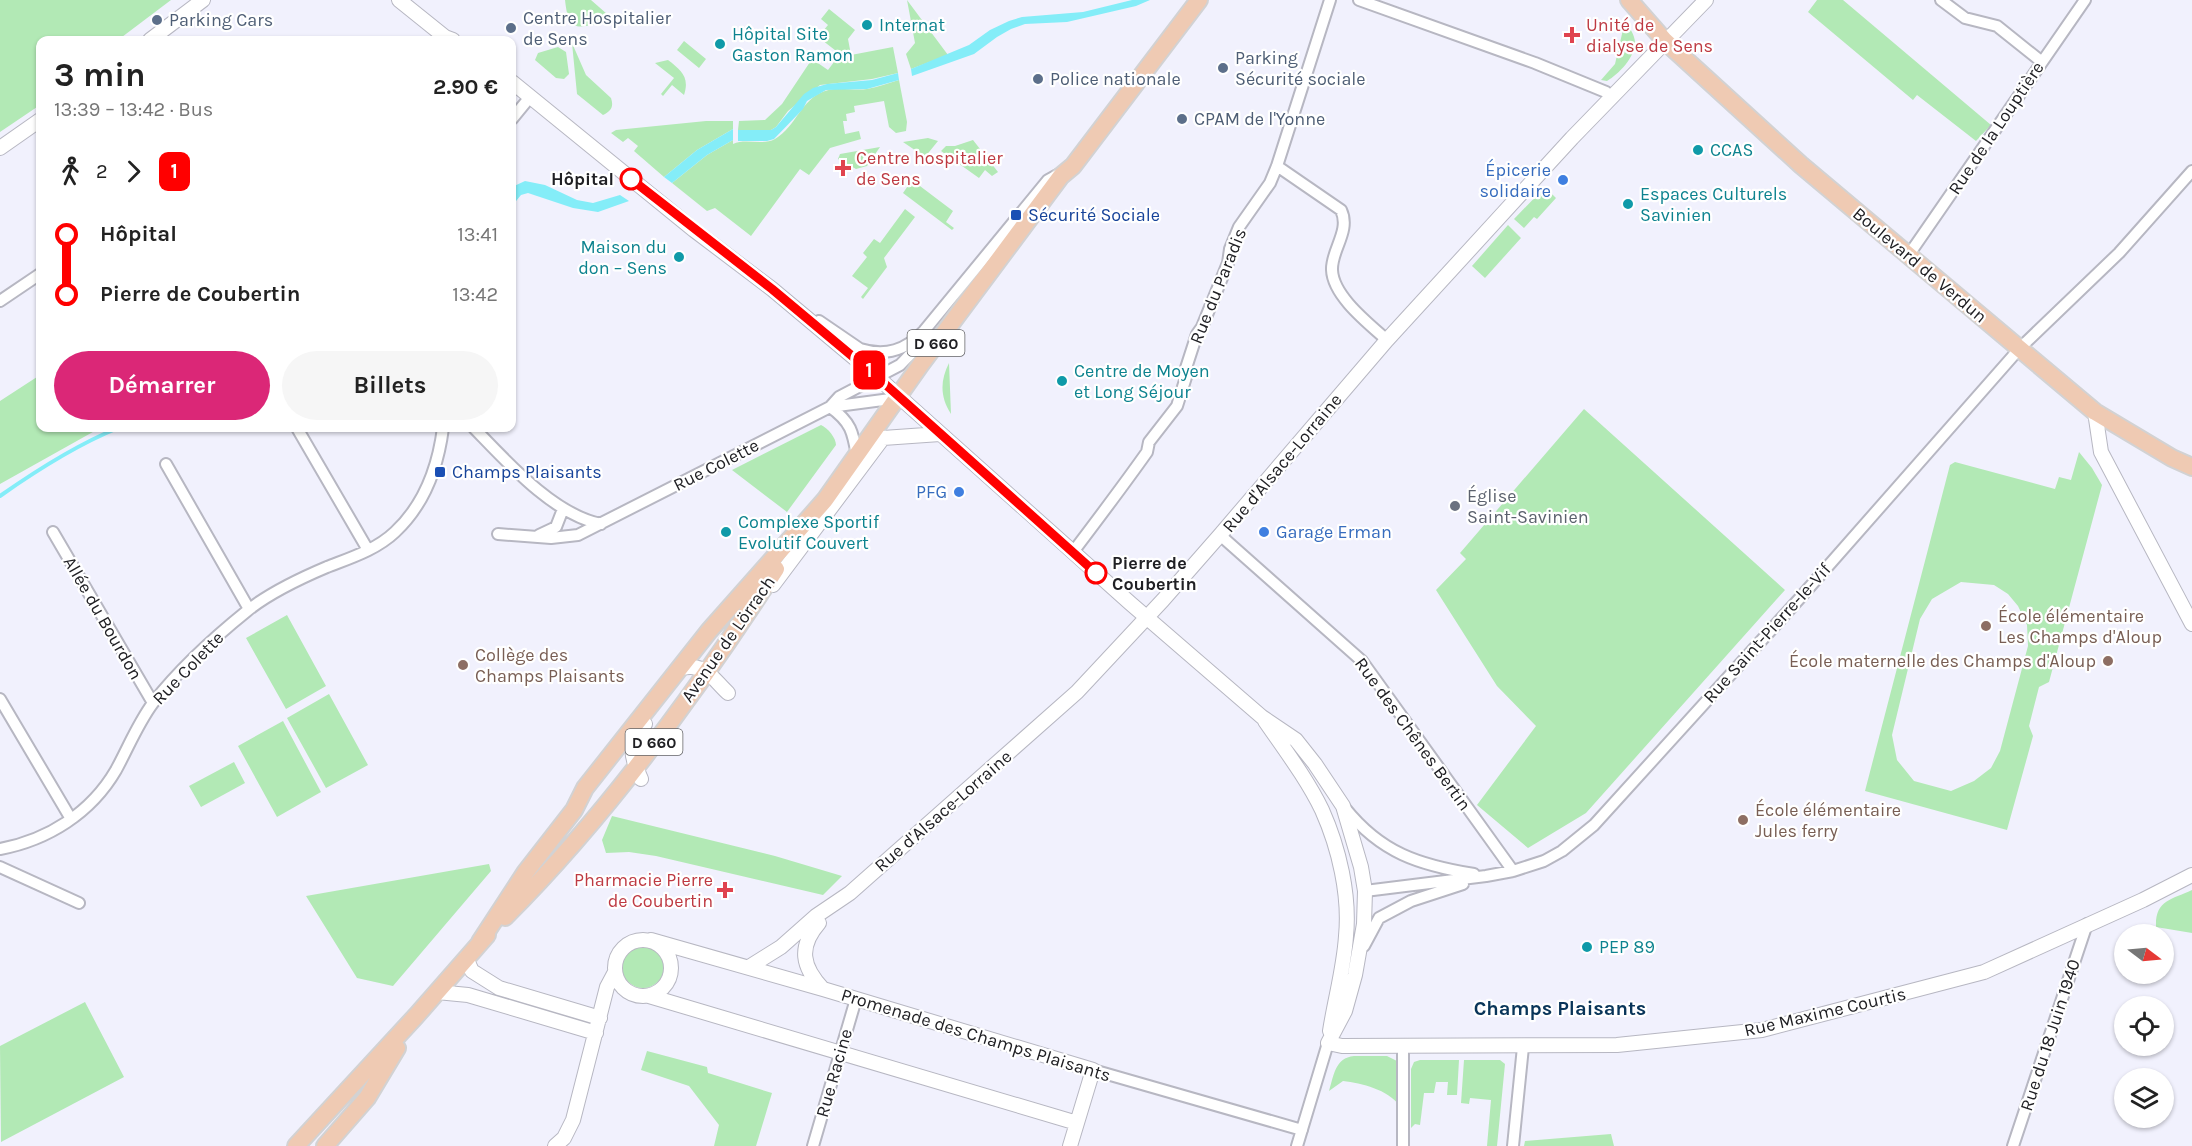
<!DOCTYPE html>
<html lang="fr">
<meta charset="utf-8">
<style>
body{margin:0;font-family:Karla,sans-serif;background:#f6f6f6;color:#222;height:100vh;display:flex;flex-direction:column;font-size:22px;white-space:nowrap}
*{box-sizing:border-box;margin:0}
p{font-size:20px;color:#767676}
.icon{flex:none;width:33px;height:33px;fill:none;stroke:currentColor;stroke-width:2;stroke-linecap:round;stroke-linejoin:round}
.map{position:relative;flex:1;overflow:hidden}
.details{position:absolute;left:36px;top:36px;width:480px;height:396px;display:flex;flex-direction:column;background:#fff;border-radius:12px;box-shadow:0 2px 4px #0004}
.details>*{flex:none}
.badge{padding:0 12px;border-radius:9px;font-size:21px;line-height:39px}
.needle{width:39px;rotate:106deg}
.fabs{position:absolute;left:2114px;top:924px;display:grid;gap:12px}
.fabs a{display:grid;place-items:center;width:60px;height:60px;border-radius:50%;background:#fff;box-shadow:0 2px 4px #0004;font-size:30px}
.map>.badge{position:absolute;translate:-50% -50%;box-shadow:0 0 0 3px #fff}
.legs{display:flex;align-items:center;gap:9px;height:66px;padding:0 18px;font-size:20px}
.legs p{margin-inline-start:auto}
.head{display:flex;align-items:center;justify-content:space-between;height:102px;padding:0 18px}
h1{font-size:33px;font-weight:700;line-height:45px}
.button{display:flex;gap:12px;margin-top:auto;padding:12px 18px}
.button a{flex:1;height:69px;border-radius:36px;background:#db2777;color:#fff;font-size:24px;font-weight:700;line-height:69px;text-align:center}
.button a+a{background:#f6f6f6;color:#222}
ul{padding:0 18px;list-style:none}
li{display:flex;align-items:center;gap:21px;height:60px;font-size:22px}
li i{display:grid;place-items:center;width:9px;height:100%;margin:0 8px;background:currentColor}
li i::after{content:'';width:15px;height:15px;margin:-8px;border:4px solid;border-radius:50%;background:#fff}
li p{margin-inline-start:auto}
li:first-child i{background:linear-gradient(#0000 50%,currentColor 0)}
li:last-child i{background:linear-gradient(currentColor 50%,#0000 0)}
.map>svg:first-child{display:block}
</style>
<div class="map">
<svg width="2192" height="1146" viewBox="0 0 2192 1146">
<rect width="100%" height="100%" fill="#f1f1fd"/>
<!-- green -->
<path fill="#b2e9b5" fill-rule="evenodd" d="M0 0H171L118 40H40V105L0 132Z
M565 0H591L607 14 608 23C579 25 569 37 565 0Z
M907 0 948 55 911 69 906 54 915 43Z
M1817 0H1843L1991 125 1976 141 1917 95 1913 100 1808 12Z
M829 9 855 30 848 39 851 55 893 47 898 73 872 79 820 85 788 111 776 127 771 130H738L739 121 765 120 782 104 812 59 828 70 840 54 818 37 828 25 821 19Z
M1625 21C1629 27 1635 35 1635 43 1635 57 1619 74 1607 81L1601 80 1615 64Z
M684 41 706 59 699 68 677 50Z
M572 43 586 75 611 98C614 107 611 111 603 115L577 94Z
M558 47 566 52 569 74 564 79 556 78 535 60 538 53Z
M668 60C681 70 690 77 684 95L672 85 663 96 661 94 674 78 655 63Z
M899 80 907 122 906 131 896 133 889 127 884 101 854 106 855 112 846 114 847 121H843L845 134 859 131 861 139 830 148 809 175 800 169 751 236 715 208 707 211 672 183 707 155 733 140V144C746 138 762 146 775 139 796 127 801 99 825 91 838 86 853 91 867 89 878 87 888 83 899 80Z
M706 121H733V129L697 150 664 177 634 151 638 146 628 138 623 142 611 133 616 130Z
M928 138 938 141 925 157 903 142Z
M973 140 998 172 992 176 985 170 979 178 941 151 946 146H955Z
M880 147 867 166 856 169 838 159 840 154Z
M912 180 953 211 946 222 954 228 952 230 903 193Z
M1545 187 1556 198 1537 219 1534 217 1524 228 1514 219Z
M905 209 915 217 884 258 887 267 863 299 861 297 868 288 852 276 867 257 863 253 874 239 880 243Z
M1508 225 1521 238 1485 278 1472 266Z
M949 363 951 414C940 397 940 381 949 363Z
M40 375V428H100L0 484V401Z
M1584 409 1785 590 1586 813 1528 848 1477 805 1536 726 1497 686 1436 590 1466 559 1460 553Z
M821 425C828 428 836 438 836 445L787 512 732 470Z
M2079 452 2092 468 2102 485 2049 682 2039 687 2029 726 2033 736 2007 830 1865 791 1950 465 1955 462 2055 489 2059 477 2071 480ZM1961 582 1994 585 2008 594 2018 606 2027 625 2028 646 2000 751 1991 768 1974 781 1951 791 1914 781 1897 760 1892 735 1920 619 1932 599Z
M287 615 326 686 286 709 246 638Z
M329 694 368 765 326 788 287 718Z
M283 721 321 792 277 817 238 746Z
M234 762 245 783 201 807 189 786Z
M612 816 775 856 842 876 823 895 656 856 629 852 606 853 602 840Z
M489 864 491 871 393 986 357 978 306 896Z
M2192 890V933L2156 927C2155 900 2171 900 2192 890Z
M622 967a21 21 0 1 1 42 0a21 21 0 1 1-42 0Z
M85 1002 124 1077 1 1142 0 1046Z
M647 1051 707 1067 708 1073 772 1093 756 1146H714L719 1125 689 1086 641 1070Z
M1354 1056H1387L1397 1061 1399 1105C1388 1090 1362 1083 1343 1081L1329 1091C1334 1075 1335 1058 1354 1056Z
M1420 1060H1459L1457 1095H1447L1448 1082H1436L1434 1093H1424L1420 1125 1415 1124 1411 1128V1069L1414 1062Z
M1464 1060H1500L1505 1064 1497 1146H1487L1491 1100 1470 1098 1469 1104 1461 1103Z
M1611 1134 1614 1146H1524L1525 1141Z"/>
<!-- water -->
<path fill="#84edf8" d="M1132 0H1150L1136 6 1067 22 1025 24 1011 29 997 37 974 54 912 76 911 69 969 45 990 30 1009 21 1022 17 1083 12Z
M898 73 899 80 867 89 826 90 807 101 803 109 774 139 767 141H738V130H771L776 127 804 94 813 88 827 84 872 80Z
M733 129V140L707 155 672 183 664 177 697 150Z
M525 181 545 185 577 200 593 203 620 195 629 201 598 212 573 208 528 193 521 195 512 206V187Z"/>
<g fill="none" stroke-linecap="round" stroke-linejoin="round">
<!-- stream -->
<path stroke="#84edf8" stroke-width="4" d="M0 496C37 470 76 445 118 428"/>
<!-- minor casing -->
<g stroke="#b7b7c2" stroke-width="14">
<path id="minor" d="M1359 0 1535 63 1606 92 1611 96
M1941 0 1965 18 1997 26 2042 62
M512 119 530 97
M1277 166 1341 210C1351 231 1331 250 1332 270 1333 296 1368 323 1387 340
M1908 256 2085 0
M0 301 40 274
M819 321 860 349C886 357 906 350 924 331L1048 180 1057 175
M830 407 839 397 900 365 924 340
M830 407C851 422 853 432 857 456
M297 428 368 550
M474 428C507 462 554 515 601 524
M166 464 249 609
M53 532 153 703
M498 534 551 538 578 535 830 407 898 398
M539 535 556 527 563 509
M1220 535 1362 661 1513 871
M1073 552C1098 519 1123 486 1147 452L1149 442 1177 406 1187 374 1186 368 1197 334 1202 327 1228 263 1230 249 1239 227 1270 183 1277 166 1330 0
M0 699 71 819
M1345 808C1381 853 1419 865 1474 874
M0 849C48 840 91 813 116 770 128 748 138 723 153 703 178 671 216 636 247 611 268 594 301 578 327 567 350 558 376 550 395 532 425 504 438 467 443 428
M0 867 79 903
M1365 891 1486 876 1513 871 1544 861 1562 851 1594 825 1800 598 2020 348 2119 253 2192 171
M1364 946 1379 918 1411 901 1463 884
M1093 1070 1302 1130
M813 1146 856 999
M1297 1146 1328 1043
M1403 1146V1046
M1513 1146 1523 1047
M2013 1146 2087 924"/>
</g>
<!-- tertiary casing -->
<g stroke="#b7b7c2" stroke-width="16">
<path id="tertiary" d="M399 0 445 37 453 40
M150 40 203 0
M512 82 694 230 772 289 876 376 1130 603 1262 717 1296 740 1315 764 1343 806 1361 867 1365 891 1364 924 1355 975 1345 1011 1328 1043
M0 148 40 120
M2095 412 2101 452 2192 624
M773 585 883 438 940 434
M681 668C706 663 711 677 728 693
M1265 721C1285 750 1307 779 1322 810 1339 848 1350 895 1346 936 1344 968 1335 999 1330 1031
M641 779C630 755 628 746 645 724
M819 923C798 947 802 967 823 989
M615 968a28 28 0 1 1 56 0a28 28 0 1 1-56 0Z
M651 940 823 989 1093 1070 1070 1146
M466 958 472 971 499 988 600 1018
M749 967 781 947 816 916 850 893 1077 692 1163 600 1220 535 1387 340 1572 138 1706 0
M437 992 468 995 596 1033
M649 996 1077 1123
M1328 1043 1342 1046 1617 1045 1762 1030 1984 972 2143 900 2192 875
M555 1146 564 1138 573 1120 607 987 615 972"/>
</g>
<!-- primary casing -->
<g stroke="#d2d2d3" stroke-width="20">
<path id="primary" d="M1629 0 1665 41 1801 165 2095 412 2172 458 2192 467
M505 917C607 815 698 690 776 569
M480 942 525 873 574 810 585 788 709 631 825 500 921 364 1061 176 1073 166 1199 0
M296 1146 416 1016 487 935
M325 1146 367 1098 397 1048"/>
</g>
<!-- minor -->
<use href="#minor" stroke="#fff" stroke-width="10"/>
<!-- tertiary -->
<use href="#tertiary" stroke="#fff" stroke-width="14"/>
<!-- primary -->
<use href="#primary" stroke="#efcab3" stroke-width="16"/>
</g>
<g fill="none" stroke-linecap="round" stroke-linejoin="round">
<!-- line-1 casing -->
<g stroke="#fff" stroke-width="14">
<path id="line-1" d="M631 179 772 289 876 376 1096 573"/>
</g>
<!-- line-1 -->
<use href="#line-1" stroke="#f00" stroke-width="9"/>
</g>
<!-- markers -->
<g fill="#5c6f8a" stroke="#fff" stroke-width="2">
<circle cx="157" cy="20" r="6"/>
<circle cx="511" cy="28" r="6"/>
<circle cx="1223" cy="68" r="6"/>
<circle cx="1038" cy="79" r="6"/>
<circle cx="1182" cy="119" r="6"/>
</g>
<g fill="#0f9aa8" stroke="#fff" stroke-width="2">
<circle cx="867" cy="25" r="6"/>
<circle cx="720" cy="44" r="6"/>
<circle cx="1698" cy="150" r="6"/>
<circle cx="1628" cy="204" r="6"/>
<circle cx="679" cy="257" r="6"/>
<circle cx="1062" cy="381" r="6"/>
<circle cx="726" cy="532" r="6"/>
<circle cx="1587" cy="947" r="6"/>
</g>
<g fill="#e0444e" stroke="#fff" stroke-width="2">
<path d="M1569 26h6v6h6v6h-6v6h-6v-6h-6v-6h6z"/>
<path d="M840 159h6v6h6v6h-6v6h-6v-6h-6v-6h6z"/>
<path d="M722 881h6v6h6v6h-6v6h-6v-6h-6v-6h6z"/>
</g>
<g fill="#fff" stroke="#f00" stroke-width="3">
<circle cx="631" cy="179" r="10"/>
<circle cx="1096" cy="573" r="10"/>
</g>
<g fill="#3f7fe0" stroke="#fff" stroke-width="2">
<circle cx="1563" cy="180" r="6"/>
<circle cx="959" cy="492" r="6"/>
<circle cx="1264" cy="532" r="6"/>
</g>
<g fill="#1a4fb4" stroke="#fff" stroke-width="2">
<rect x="1010" y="209" width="12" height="12" rx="3"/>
<rect x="434" y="466" width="12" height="12" rx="3"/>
</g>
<circle fill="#6b7280" stroke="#fff" stroke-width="2" cx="1455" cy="506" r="6"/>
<g fill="#8d6e63" stroke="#fff" stroke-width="2">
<circle cx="1986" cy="626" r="6"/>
<circle cx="2108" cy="661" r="6"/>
<circle cx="463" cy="665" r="6"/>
<circle cx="1743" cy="820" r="6"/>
</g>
<g text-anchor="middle" stroke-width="4.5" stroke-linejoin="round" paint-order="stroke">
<!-- shield labels -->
<g fill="#fff" stroke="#636366" stroke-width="1.5">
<rect x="907.5" y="330" width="57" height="26" rx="4.5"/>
<rect x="625.5" y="729" width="57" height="26" rx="4.5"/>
</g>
<g font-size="16" font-weight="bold" fill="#202024">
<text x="936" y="349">D 660</text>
<text x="654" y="748">D 660</text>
</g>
<!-- service labels -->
<g font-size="18" fill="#4e5e75" stroke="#fff" text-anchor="start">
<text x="523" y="24">Centre Hospitalier<tspan x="523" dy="21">de Sens</tspan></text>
<text x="169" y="26">Parking Cars</text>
<text x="1235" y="64">Parking<tspan x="1235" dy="21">Sécurité sociale</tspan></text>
<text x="1050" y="85">Police nationale</text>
<text x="1194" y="125">CPAM de l'Yonne</text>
</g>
<!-- culture labels -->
<g font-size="18" fill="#0d838f" stroke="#fff" text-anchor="start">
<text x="879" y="31">Internat</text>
<text x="732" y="40">Hôpital Site<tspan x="732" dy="21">Gaston Ramon</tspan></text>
<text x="1710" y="156">CCAS</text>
<text x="1640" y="200">Espaces Culturels<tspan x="1640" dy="21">Savinien</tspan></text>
<text x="667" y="253" text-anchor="end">Maison du<tspan x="667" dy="21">don – Sens</tspan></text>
<text x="1074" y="377">Centre de Moyen<tspan x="1074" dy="21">et Long Séjour</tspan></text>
<text x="738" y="528">Complexe Sportif<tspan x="738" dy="21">Evolutif Couvert</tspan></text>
<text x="1599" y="953">PEP 89</text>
</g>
<!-- health labels -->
<g font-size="18" fill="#be3a42" stroke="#fff" text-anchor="start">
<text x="1586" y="31">Unité de<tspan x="1586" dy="21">dialyse de Sens</tspan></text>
<text x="856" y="164">Centre hospitalier<tspan x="856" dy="21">de Sens</tspan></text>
<text x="713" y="886" text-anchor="end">Pharmacie Pierre<tspan x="713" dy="21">de Coubertin</tspan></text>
</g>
<!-- street labels -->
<g font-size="18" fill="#202024" stroke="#fff">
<text transform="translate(1996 128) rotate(-56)" y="6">Rue de la Louptière</text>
<text transform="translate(1920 265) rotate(40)" y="6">Boulevard de Verdun</text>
<text transform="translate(1218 286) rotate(-68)" y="6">Rue du Paradis</text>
<text transform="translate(1282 463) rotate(-50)" y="6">Rue d'Alsace-Lorraine</text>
<text transform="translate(716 465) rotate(-27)" y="6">Rue Colette</text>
<text transform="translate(103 618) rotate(60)" y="6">Allée du Bourdon</text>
<text transform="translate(1767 633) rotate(-48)" y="6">Rue Saint-Pierre-le-Vif</text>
<text transform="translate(728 639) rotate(-55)" y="6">Avenue de Lörrach</text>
<text transform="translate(188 668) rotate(-46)" y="6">Rue Colette</text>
<text transform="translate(1413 734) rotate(54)" y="6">Rue des Chênes Bertin</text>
<text transform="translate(943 811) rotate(-41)" y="6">Rue d'Alsace-Lorraine</text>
<text transform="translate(1825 1012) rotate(-13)" y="6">Rue Maxime Courtis</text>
<text transform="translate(976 1035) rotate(17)" y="6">Promenade des Champs Plaisants</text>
<text transform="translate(2050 1035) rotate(-72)" y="6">Rue du 18 Juin 1940</text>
<text transform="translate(834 1073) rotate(-74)" y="6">Rue Racine</text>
</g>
<!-- shop labels -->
<g font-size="18" fill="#366cbe" stroke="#fff" text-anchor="end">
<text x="1551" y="176">Épicerie<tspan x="1551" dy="21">solidaire</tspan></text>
<text x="947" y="498">PFG</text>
<text x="1276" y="538" text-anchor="start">Garage Erman</text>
</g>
<!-- stop labels -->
<g font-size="18" font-weight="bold" fill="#202024" stroke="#fff" text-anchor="end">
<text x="614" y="185">Hôpital</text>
<text x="1112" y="569" text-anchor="start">Pierre de<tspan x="1112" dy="21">Coubertin</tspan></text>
</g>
<!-- transit labels -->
<g font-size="18" fill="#164399" stroke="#fff" text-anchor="start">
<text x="1028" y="221">Sécurité Sociale</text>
<text x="452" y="478">Champs Plaisants</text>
</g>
<!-- worship labels -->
<g font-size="18" fill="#5b616d" stroke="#fff" text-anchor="start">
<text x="1467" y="502">Église<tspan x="1467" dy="21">Saint-Savinien</tspan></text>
</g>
<!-- education labels -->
<g font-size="18" fill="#785e54" stroke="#fff" text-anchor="start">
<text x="1998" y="622">École élémentaire<tspan x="1998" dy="21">Les Champs d'Aloup</tspan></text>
<text x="475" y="661">Collège des<tspan x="475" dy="21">Champs Plaisants</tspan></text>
<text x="2096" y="667" text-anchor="end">École maternelle des Champs d'Aloup</text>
<text x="1755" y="816">École élémentaire<tspan x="1755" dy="21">Jules ferry</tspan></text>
</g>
<!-- neighbourhood labels -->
<g font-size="20" font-weight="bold" fill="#093559" stroke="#fff">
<text x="1560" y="1015">Champs Plaisants</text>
</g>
</g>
</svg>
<div class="fabs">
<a><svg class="needle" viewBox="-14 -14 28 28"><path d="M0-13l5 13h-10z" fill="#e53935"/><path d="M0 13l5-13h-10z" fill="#767676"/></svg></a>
<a><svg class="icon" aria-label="locate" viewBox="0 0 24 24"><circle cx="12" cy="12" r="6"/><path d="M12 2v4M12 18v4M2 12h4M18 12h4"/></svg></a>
<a><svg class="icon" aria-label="layers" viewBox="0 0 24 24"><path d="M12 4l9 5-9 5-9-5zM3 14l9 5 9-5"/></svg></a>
</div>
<b class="badge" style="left:869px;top:370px;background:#f00;color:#fff">1</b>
<section class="details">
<div class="head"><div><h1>3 min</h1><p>13:39 – 13:42 · Bus</p></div><b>2.90 €</b></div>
<div class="legs"><svg class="icon" aria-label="walk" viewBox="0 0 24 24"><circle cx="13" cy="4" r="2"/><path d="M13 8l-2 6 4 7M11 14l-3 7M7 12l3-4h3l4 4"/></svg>2<svg class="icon" aria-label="forward" viewBox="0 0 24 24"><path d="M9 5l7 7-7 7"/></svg><b class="badge" style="background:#f00;color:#fff">1</b></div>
<ul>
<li><i style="color:#f00"></i><b>Hôpital</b><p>13:41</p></li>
<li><i style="color:#f00"></i><b>Pierre de Coubertin</b><p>13:42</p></li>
</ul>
<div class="button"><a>Démarrer</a><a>Billets</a></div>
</section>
</div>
